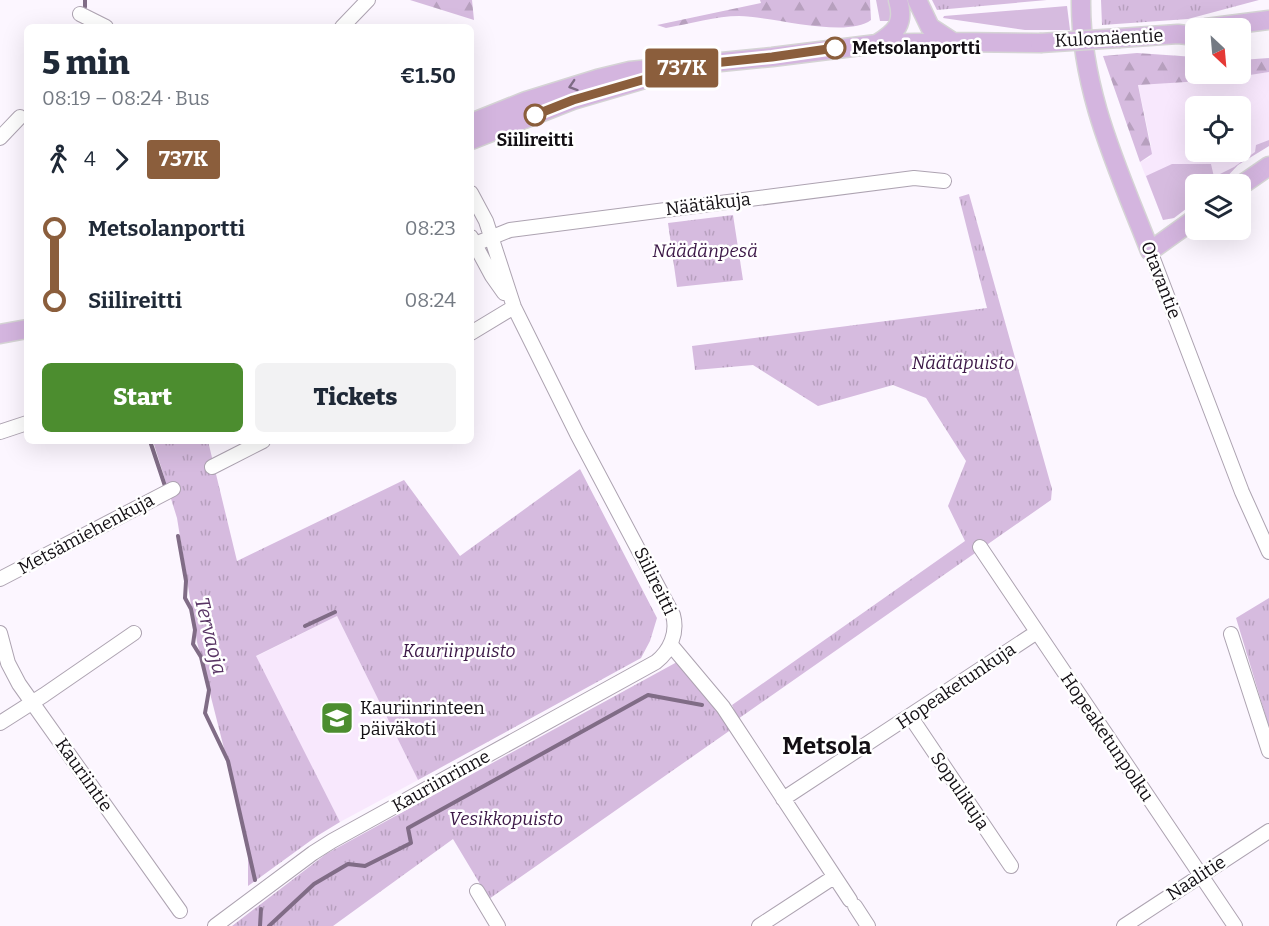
<!DOCTYPE html>
<meta charset="utf-8">
<style>
body{margin:0;font-family:Bitter,serif;background:#f2f2f3;color:#1f2937;height:100vh;display:flex;flex-direction:column;font-size:22px;white-space:nowrap}
*{box-sizing:border-box;margin:0}
p{font-size:20px;color:#747a83}
.icon{flex:none;width:33px;height:33px;fill:none;stroke:currentColor;stroke-width:2;stroke-linecap:round;stroke-linejoin:round}
.map{position:relative;flex:1;overflow:hidden}
.side{position:absolute;left:24px;top:24px;width:450px;height:420px;display:flex;flex-direction:column;background:#fff;border-radius:9px;box-shadow:0 6px 24px #0002}
.side>*{flex:none}
.badge{padding:0 12px;border-radius:4px;font-size:21px;line-height:39px}
.needle{width:39px;rotate:154deg}
.controls{position:absolute;left:1185px;top:18px;display:grid;gap:12px}
.controls a{display:grid;place-items:center;width:66px;height:66px;border-radius:9px;background:#fff;box-shadow:0 6px 24px #0002;font-size:30px}
.map>.badge{position:absolute;translate:-50% -50%;box-shadow:0 0 0 3px #fff}
.legs{display:flex;align-items:center;gap:9px;height:66px;padding:0 18px;font-size:20px}
.legs p{margin-inline-start:auto}
.head{display:flex;align-items:center;justify-content:space-between;height:102px;padding:0 18px}
h1{font-size:33px;font-weight:800;line-height:45px}
.cta{display:flex;gap:12px;margin-top:auto;padding:12px 18px}
.cta a{flex:1;height:69px;border-radius:9px;background:#4c8d2f;color:#fff;font-size:24px;font-weight:800;line-height:69px;text-align:center}
.cta a+a{background:#f2f2f3;color:#1f2937}
ul{padding:0 18px;list-style:none}
li{display:flex;align-items:center;gap:21px;height:72px;font-size:22px}
li i{display:grid;place-items:center;width:9px;height:100%;margin:0 8px;background:currentColor}
li i::after{content:'';width:15px;height:15px;margin:-8px;border:4px solid;border-radius:50%;background:#fff}
li p{margin-inline-start:auto}
li:first-child i{background:linear-gradient(#0000 50%,currentColor 0)}
li:last-child i{background:linear-gradient(currentColor 50%,#0000 0)}
.map>svg:first-child{display:block}
</style>
<div class="map">
<svg width="1269" height="926" viewBox="0 0 1269 926">
<defs>
<pattern id="forest-firs" width="22" height="20" patternUnits="userSpaceOnUse" patternTransform="scale(1.5)"><rect width="22" height="20" fill="#d6bbdf"/><path d="M5 1l3.5 6h-7zM16 11l3.5 6h-7z" fill="#b7a0be"/></pattern>
<pattern id="park-tufts" width="24" height="20" patternUnits="userSpaceOnUse" patternTransform="scale(1.5)"><rect width="24" height="20" fill="#d6bbdf"/><path d="M3 7l-1-3M5 7V3M7 7l1-3M15 17l-1-3M17 17v-4M19 17l1-3" fill="none" stroke="#b7a0be"/></pattern>
</defs>
<rect width="100%" height="100%" fill="#fcf6ff"/>
<!-- built -->
<path fill="#f8e8fd" fill-rule="evenodd" d="M1269 72V146L1238 165 1220 184H1196L1195 202 1174 218 1163 220 1140 162 1150 157 1151 145 1138 84 1249 78V75ZM1196 106H1240V152H1196Z
M337 616 418 780 340 822 255 657Z"/>
<!-- green -->
<path fill="#d6bbdf" d="M876 0H892L893 21H880Z
M1067 6 1070 30H1025L943 18 944 16Z
M1269 140V146L1238 165 1220 184H1196L1195 202 1174 218 1163 220 1146 176 1172 164H1211L1214 177 1234 167 1255 152 1256 145Z"/>
<!-- forest -->
<path fill="url(#forest-firs)" d="M410 0H472L474 20Z
M760 0H870L871 20C846 39 771 16 739 16 717 16 689 24 666 28L657 25 761 3Z
M1137 53 1195 57 1196 74H1240L1241 60 1269 58V72L1250 75V78L1138 85 1152 154 1140 162 1103 56Z"/>
<!-- park -->
<path fill="url(#park-tufts)" d="M932 0H1047L937 10Z
M1101 0H1259L1188 19 1102 25Z
M969 194 1052 489 1051 500 738 719 732 705 965 541 948 506 966 461 926 398 893 385 818 406 753 365 695 370 692 346 987 308 959 197Z
M733 215 743 280 677 287 668 223Z
M153 441H208L237 561 404 480 460 556 580 469 657 618 650 641 641 658 418 780 337 616 256 656 340 822 317 836 248 886V843L197 642 177 518Z
M1269 598V727L1236 618Z
M677 662 732 729 489 899 453 839 333 926H232L326 854Z"/>
<g fill="none" stroke-linecap="round" stroke-linejoin="round">
<!-- stream -->
<path stroke="#806c86" stroke-width="4" d="M85 0V7
M150 441 165 486
M178 536 186 581 185 598 191 609 195 630 193 644 201 657 209 690 205 713 228 761 255 880
M305 626 335 612
M260 926 261 909
M269 926 314 884 348 864 365 866 411 843 408 828 648 695 702 705"/>
<!-- minor casing -->
<g stroke="#ada3b1" stroke-width="16">
<path id="minor" d="M80 14 106 27
M342 27 368 0
M0 138 20 117
M471 237 492 276 504 293
M475 244 510 230 914 178 944 181
M1150 251 1242 492 1269 552
M471 333 514 307
M0 432 27 423
M212 467 263 441
M980 547 1235 926
M0 579 173 489
M0 633 8 663 19 684 180 911
M1231 634 1269 751
M671 645 723 707 850 900
M910 716 1011 866
M0 723 44 695 134 633
M783 799 1037 632
M477 891 498 926
M855 906 868 926
M215 926 313 853 332 841 656 662C670 651 678 633 673 615L577 434 514 307 486 221 471 193
M759 926 834 877
M1124 926 1269 831"/>
</g>
<!-- major casing -->
<g stroke="#d5d4d5" stroke-width="21">
<path id="major" d="M917 0 930 27 953 42
M1081 0C1080 90 1118 169 1150 251L1196 218
M1206 28 1269 20
M1120 38 1178 34 1196 36
M877 44C896 32 905 24 898 0
M471 123 526 101 597 79 630 71 772 57 877 44 953 42 1040 43
M471 140 573 100 655 76
M1240 186 1269 166
M0 334 27 329"/>
</g>
<!-- minor -->
<use href="#minor" stroke="#fff" stroke-width="14"/>
<!-- major -->
<use href="#major" stroke="#d4b5df" stroke-width="18"/>
<!-- major-bridge casing -->
<g stroke="#d5d4d5" stroke-width="21" stroke-linecap="butt">
<path id="major-bridge" d="M1040 43 1120 38"/>
</g>
<!-- major-bridge -->
<use href="#major-bridge" stroke="#d4b5df" stroke-width="18"/>
</g>
<!-- one-way arrows -->
<defs><path id="oneway-chevron" d="M-2-3.5L2.5 0L-2 3.5" fill="none" stroke-width="1.6" stroke-linecap="round" stroke-linejoin="round" transform="scale(1.5)"/></defs>
<use stroke="#7d6a84" href="#oneway-chevron" transform="translate(573 86) rotate(162)"/>
<g fill="none" stroke-linecap="round" stroke-linejoin="round">
<!-- line-1 casing -->
<g stroke="#fff" stroke-width="14">
<path id="line-1" d="M535 115 573 100 694 65 772 57 835 48"/>
</g>
<!-- line-1 -->
<use href="#line-1" stroke="#8b5e3c" stroke-width="9"/>
</g>
<!-- icons -->
<defs>
<g id="school-square" transform="scale(1.725)"><rect x="-9" y="-9" width="18" height="18" rx="4" fill="#4c8d2f" stroke="#fff"/><path d="M0-5L7-2L0 1L-7-2ZM-4 1L0 2.5L4 1V4Q0 6-4 4Z" fill="#fff"/></g>
</defs>
<g fill-rule="evenodd">
<use href="#school-square" x="337" y="718"/>
</g>
<!-- markers -->
<g fill="#fff" stroke="#8b5e3c" stroke-width="3">
<circle cx="835" cy="48" r="10"/>
<circle cx="535" cy="115" r="10"/>
</g>
<g text-anchor="middle" stroke-width="5" stroke-linejoin="round" paint-order="stroke">
<!-- street labels -->
<g font-size="18" fill="#130f14" stroke="#fff">
<text transform="translate(1109 38) rotate(-3)" y="6">Kulomäentie</text>
<text transform="translate(708 204) rotate(-7)" y="6">Näätäkuja</text>
<text transform="translate(1161 280) rotate(69)" y="6">Otavantie</text>
<text transform="translate(86 534) rotate(-28)" y="6">Metsämiehenkuja</text>
<text transform="translate(655 581) rotate(64)" y="6">Siilireitti</text>
<text transform="translate(956 686) rotate(-34)" y="6">Hopeaketunkuja</text>
<text transform="translate(1107 737) rotate(56)" y="6">Hopeaketunpolku</text>
<text transform="translate(84 775) rotate(55)" y="6">Kauriintie</text>
<text transform="translate(441 781) rotate(-29)" y="6">Kauriinrinne</text>
<text transform="translate(960 791) rotate(56)" y="6">Sopulikuja</text>
<text transform="translate(1196 878) rotate(-33)" y="6">Naalitie</text>
</g>
<!-- stop labels -->
<g font-size="18" font-weight="bold" fill="#130f14" stroke="#fff" text-anchor="start">
<text x="852" y="54">Metsolanportti</text>
<text x="535" y="146" text-anchor="middle">Siilireitti</text>
</g>
<!-- park labels -->
<g font-size="18" font-style="italic" fill="#3c1847" stroke="#fff">
<text x="705" y="257">Näädänpesä</text>
<text x="963" y="369">Näätäpuisto</text>
<text x="459" y="657">Kauriinpuisto</text>
<text x="506" y="825">Vesikkopuisto</text>
</g>
<!-- poi labels -->
<g font-size="18" fill="#130f14" stroke="#fff" text-anchor="start">
<text x="360" y="714">Kauriinrinteen<tspan x="360" dy="21">päiväkoti</tspan></text>
</g>
<!-- water labels -->
<g font-size="20" font-style="italic" fill="#583464" stroke="#fff">
<text transform="translate(211 636) rotate(76)" y="7">Tervaoja</text>
</g>
<!-- district labels -->
<g font-size="24" font-weight="bold" fill="#130f14" stroke="#fff">
<text x="827" y="754">Metsola</text>
</g>
</g>
</svg>
<div class="controls">
<a><svg class="needle" viewBox="-14 -14 28 28"><path d="M0-13l5 13h-10z" fill="#e53935"/><path d="M0 13l5-13h-10z" fill="#747a83"/></svg></a>
<a><svg class="icon" aria-label="locate" viewBox="0 0 24 24"><circle cx="12" cy="12" r="6"/><path d="M12 2v4M12 18v4M2 12h4M18 12h4"/></svg></a>
<a><svg class="icon" aria-label="layers" viewBox="0 0 24 24"><path d="M12 4l9 5-9 5-9-5zM3 14l9 5 9-5"/></svg></a>
</div>
<b class="badge" style="left:682px;top:68px;background:#8b5e3c;color:#fff">737K</b>
<section class="side">
<div class="head"><div><h1>5 min</h1><p>08:19 – 08:24 · Bus</p></div><b>€1.50</b></div>
<div class="legs"><svg class="icon" aria-label="walk" viewBox="0 0 24 24"><circle cx="13" cy="4" r="2"/><path d="M13 8l-2 6 4 7M11 14l-3 7M7 12l3-4h3l4 4"/></svg>4<svg class="icon" aria-label="forward" viewBox="0 0 24 24"><path d="M9 5l7 7-7 7"/></svg><b class="badge" style="background:#8b5e3c;color:#fff">737K</b></div>
<ul>
<li><i style="color:#8b5e3c"></i><b>Metsolanportti</b><p>08:23</p></li>
<li><i style="color:#8b5e3c"></i><b>Siilireitti</b><p>08:24</p></li>
</ul>
<div class="cta"><a>Start</a><a>Tickets</a></div>
</section>
</div>
